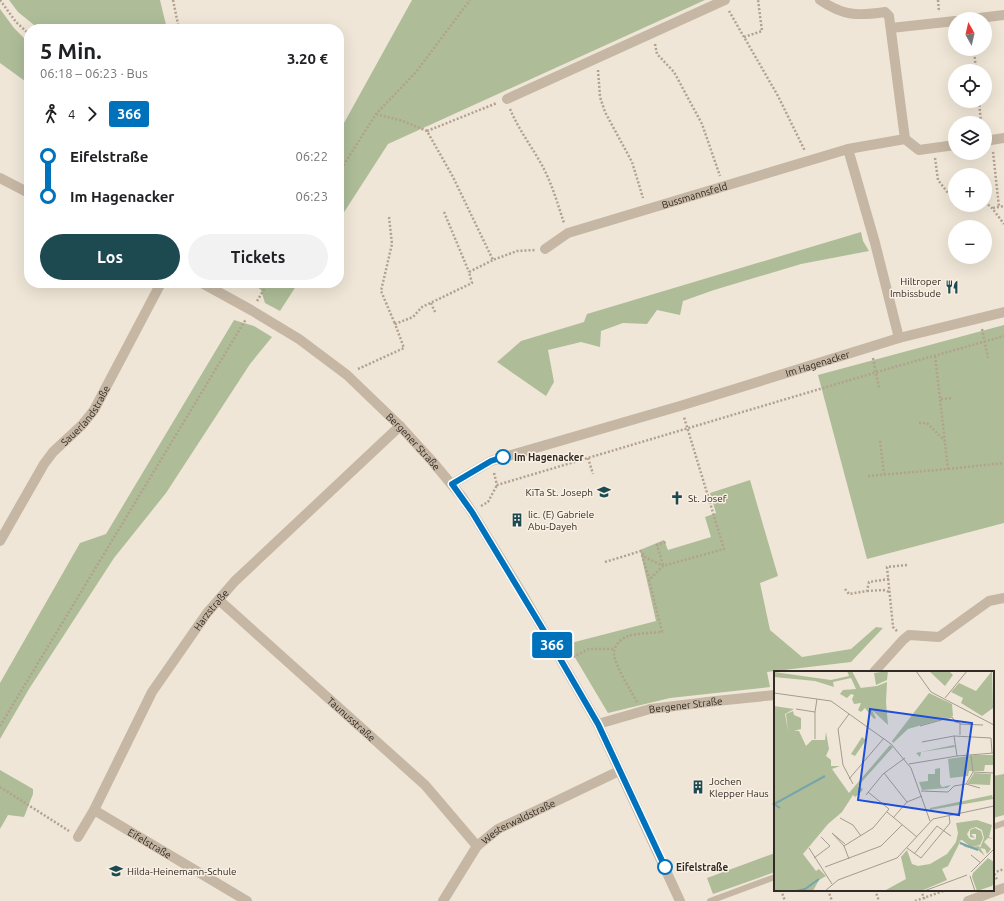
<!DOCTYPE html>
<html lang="de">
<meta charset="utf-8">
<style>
body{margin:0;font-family:Ubuntu,sans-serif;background:#f2f2f2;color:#202124;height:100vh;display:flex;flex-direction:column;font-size:15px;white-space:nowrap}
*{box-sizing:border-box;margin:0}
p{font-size:13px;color:#757577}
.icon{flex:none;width:22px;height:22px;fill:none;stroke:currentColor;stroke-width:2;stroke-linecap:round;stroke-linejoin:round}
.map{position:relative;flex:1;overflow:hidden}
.details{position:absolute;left:24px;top:24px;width:320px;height:264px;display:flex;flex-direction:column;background:#fff;border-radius:16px;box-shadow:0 4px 16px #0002}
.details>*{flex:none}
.badge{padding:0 8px;border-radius:3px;font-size:14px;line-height:26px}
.needle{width:26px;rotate:352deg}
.controls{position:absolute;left:948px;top:12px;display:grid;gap:8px}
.controls a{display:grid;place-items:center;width:44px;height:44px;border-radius:50%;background:#fff;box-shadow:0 4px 16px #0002;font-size:20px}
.map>.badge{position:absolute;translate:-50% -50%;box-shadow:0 0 0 2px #fff}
.legs{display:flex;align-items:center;gap:6px;height:44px;padding:0 16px;font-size:13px}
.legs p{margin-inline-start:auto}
.head{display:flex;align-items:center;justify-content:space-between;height:68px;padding:0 16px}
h1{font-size:22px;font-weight:700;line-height:30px}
.button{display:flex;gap:8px;margin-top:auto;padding:8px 16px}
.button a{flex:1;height:46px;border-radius:24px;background:#1d4951;color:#fff;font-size:16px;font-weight:700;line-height:46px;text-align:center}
.button a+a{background:#f2f2f2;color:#202124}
ul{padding:0 16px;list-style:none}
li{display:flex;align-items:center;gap:14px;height:40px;font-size:15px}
li i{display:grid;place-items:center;width:6px;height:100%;margin:0 5px;background:currentColor}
li i::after{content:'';width:10px;height:10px;margin:-5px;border:3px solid;border-radius:50%;background:#fff}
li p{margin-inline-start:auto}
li:first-child i{background:linear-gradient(#0000 50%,currentColor 0)}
li:last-child i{background:linear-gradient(currentColor 50%,#0000 0)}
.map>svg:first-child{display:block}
</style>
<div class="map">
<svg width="1004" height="901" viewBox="0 0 1004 901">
<rect width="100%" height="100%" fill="#efe6d7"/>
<!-- green -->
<path fill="#aebd98" d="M9 0H160L167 29H39L18 12Z
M412 0H705L388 144 339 220V132Z
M0 9 14 28 29 43V84L0 63Z
M861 232 863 241 869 251 801 264 714 290 683 301 680 315 657 310 647 324 623 323 601 331 600 347 581 342 548 350 554 382 546 396 497 362 521 341 584 322 587 314Z
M252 283H298L280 311 265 303 261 290Z
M234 320 254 326 272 337 250 364 166 493 114 558 29 689 0 739V683L80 543 106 534Z
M1004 325V523L867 559 818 375Z
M750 480 778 576 760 583 770 630 802 657 851 649 876 627 883 628 851 662 767 672 770 687 670 698 608 713 567 644 656 621 640 550 664 540 668 550 711 537 705 517 716 513 710 493Z
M0 770 33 789V794L24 817 8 815 0 829Z
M1004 774V815L993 818V776Z
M775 853V872L713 894 707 878Z"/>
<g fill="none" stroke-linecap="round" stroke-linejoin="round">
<!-- path -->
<path stroke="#b2a18e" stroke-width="2.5" stroke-dasharray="2 2" stroke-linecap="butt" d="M0 0 16 22 29 34
M173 0 179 29
M938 0 939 12
M729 11 778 96 805 151
M744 37 762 31 758 0
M655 44 657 54 674 72 702 124 720 176
M974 49 976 71
M598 70 600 97 605 112 632 162 643 198
M979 101 981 123
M510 109C518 128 529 143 539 160 551 180 557 202 564 223
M376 114 403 121 427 131 453 177 493 260 517 251 535 250
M427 131 497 103
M993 152 999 207
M935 158 938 180 948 193 955 192
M339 172 376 114 416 72 470 0
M985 202 992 208 1004 224
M993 208 1004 206
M444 212 469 272
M389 217 392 244 381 291 395 324
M257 301 268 283
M431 303 435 312
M982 329 988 358
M873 358 879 388
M358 369 404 348 395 324 413 317 422 307 472 283 469 272 493 260
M941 399 953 398
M919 423H927L945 441
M880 441 884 474
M588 458 593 474
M948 469 1004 463
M494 473 497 485 877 372 1004 336
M868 476 948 469 935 355
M481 506 488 502 497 485
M642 555 649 579
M605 562 641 551 645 557 663 566
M663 565 657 545 666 542
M845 589 849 594 867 591 869 582 889 579
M867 591 883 590 890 592
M897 631 893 627 887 567 907 565
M573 657 589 649H614
M637 702C631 691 615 666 614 654 613 647 621 638 628 636 636 633 653 633 662 632L649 580 663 566 724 549 684 417
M0 726 246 319
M0 787 69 831
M993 870 997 880
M993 873 1004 869
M781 890 785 901
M828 890 832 901
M875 890 879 901
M921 890 925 901
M915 901 946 890"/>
<!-- service -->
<path stroke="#c6b7a4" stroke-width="6" d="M993 827 1004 823
M710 901 775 877"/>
<!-- minor -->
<g stroke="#c6b7a4" stroke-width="10">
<path d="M820 0C843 16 858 16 885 12L889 16 905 139"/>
<path d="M971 19 1004 15"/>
<path d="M891 28 955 21"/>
<path d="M507 99 725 0"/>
<path d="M985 141 1004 138"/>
<path d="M848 149 875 243 899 338"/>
<path id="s1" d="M545 249 568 233 848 149 905 139 919 150 955 145"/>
<path id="s2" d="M452 484 491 461 680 406 899 338 1004 312"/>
<path id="s3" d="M0 541 44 464 53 452 82 425 94 410 161 283"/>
<path id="s4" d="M219 600 425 785 477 846"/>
<path d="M874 672 903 640 909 635 939 637 989 601 1004 598"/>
<path id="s5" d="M598 724 650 709 716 701 775 695"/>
<path id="s6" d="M94 810 247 901"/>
<path id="s7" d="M78 837 94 810 152 692 207 613 235 581 400 426"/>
<path id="s8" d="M443 901 477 846 498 829 619 771"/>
</g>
<!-- tertiary -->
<g stroke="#c6b7a4" stroke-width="10">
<path d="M0 178 29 193"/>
<path id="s9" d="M202 283 251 310 299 339 347 375 400 426 432 461 462 497 472 512 523 595 598 724 680 901"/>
<path d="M968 901 1004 888"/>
</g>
</g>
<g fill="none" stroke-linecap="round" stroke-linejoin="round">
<!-- line-1 casing -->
<g stroke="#fff" stroke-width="9">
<path id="line-1" d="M503 457 491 461 452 484 472 512 544 631 598 724 665 867"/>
</g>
<!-- line-1 -->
<use href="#line-1" stroke="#0072bc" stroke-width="6"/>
</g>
<!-- icons -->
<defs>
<g id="restaurant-bare" transform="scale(1.08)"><path d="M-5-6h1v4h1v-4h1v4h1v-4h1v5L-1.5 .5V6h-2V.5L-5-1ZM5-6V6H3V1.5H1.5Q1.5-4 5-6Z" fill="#1d4951" stroke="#f8f0e3" stroke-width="2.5" paint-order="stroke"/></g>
<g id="school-bare" transform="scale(1.08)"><path d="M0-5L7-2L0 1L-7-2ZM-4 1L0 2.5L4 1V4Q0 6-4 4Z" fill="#1d4951" stroke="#f8f0e3" stroke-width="2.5" paint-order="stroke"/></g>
<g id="church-bare" transform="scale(1.08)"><path d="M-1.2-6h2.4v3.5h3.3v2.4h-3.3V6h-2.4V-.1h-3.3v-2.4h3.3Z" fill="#1d4951" stroke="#f8f0e3" stroke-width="2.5" paint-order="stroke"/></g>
<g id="building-bare" transform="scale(1.08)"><path d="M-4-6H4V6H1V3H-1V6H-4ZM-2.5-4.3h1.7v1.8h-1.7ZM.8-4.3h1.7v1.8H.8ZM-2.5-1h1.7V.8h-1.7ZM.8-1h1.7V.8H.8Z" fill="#1d4951" stroke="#f8f0e3" stroke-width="2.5" paint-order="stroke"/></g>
</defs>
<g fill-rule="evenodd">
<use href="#restaurant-bare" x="952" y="287"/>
<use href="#school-bare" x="604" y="492"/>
<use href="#church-bare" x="677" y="498"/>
<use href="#building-bare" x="517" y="520"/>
<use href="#building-bare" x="698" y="787"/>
<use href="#school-bare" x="116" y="871"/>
</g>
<!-- markers -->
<g fill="#fff" stroke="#0072bc" stroke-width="2">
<circle cx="503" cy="457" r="7"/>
<circle cx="665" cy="867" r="7"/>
</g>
<g text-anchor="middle" stroke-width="3" stroke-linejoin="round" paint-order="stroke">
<!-- street labels -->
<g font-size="10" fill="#322a25" stroke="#f8f0e3">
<text dy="4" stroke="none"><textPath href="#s1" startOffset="160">Bussmannsfeld</textPath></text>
<text dy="4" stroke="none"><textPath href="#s2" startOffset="386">Im Hagenacker</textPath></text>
<text dy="4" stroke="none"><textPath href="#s3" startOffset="153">Sauerlandstraße</textPath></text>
<text dy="4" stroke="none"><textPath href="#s9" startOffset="266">Bergener Straße</textPath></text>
<text dy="4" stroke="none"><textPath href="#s7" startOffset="264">Harzstraße</textPath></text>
<text dy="4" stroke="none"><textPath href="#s5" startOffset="90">Bergener Straße</textPath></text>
<text dy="4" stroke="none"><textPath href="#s4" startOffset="178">Taunusstraße</textPath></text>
<text dy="4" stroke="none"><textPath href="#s8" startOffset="113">Westerwaldstraße</textPath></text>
<text dy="4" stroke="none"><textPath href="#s6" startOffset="65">Eifelstraße</textPath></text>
</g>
<!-- poi labels -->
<g font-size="10" fill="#322a25" stroke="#f8f0e3" text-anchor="start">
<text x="941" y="285" text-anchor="end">Hiltroper<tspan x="941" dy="12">Imbissbude</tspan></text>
<text x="593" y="496" text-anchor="end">KiTa St. Joseph</text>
<text x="688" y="502">St. Josef</text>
<text x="528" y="518">lic. (E) Gabriele<tspan x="528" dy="12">Abu-Dayeh</tspan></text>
<text x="709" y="785">Jochen<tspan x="709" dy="12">Klepper Haus</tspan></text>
<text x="127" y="875">Hilda-Heinemann-Schule</text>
</g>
<!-- stop labels -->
<g font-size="10" font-weight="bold" fill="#322a25" stroke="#f8f0e3" text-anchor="start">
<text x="514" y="461">Im Hagenacker</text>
<text x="676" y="871">Eifelstraße</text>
</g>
</g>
<!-- overview -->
<g transform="translate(774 671)">
<rect width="220" height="220" fill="#efe6d7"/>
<path d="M73 0H78L102 47 100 48 91 37 87 41 84 39 87 32 80 33 78 28 80 24 77 23 73 27 66 23 69 19 82 18 77 7 59 11 60 16 41 10 0 6V1L57 9 75 5ZM114 0 113 9 102 14 100 2ZM155 0H175L179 4 171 15ZM218 0 219 37 208 45 187 32 189 27 177 21 185 12 202 20ZM113 11 112 31 114 54 98 39 86 17 103 15ZM155 22 178 33 179 45 134 58 119 72 118 70ZM0 35 20 38 11 43 14 60 12 43 19 40 20 44 27 47V58L20 60H25L32 75 38 69H51L52 61 55 78 52 85 57 89V95H66L58 98 75 122 116 74 119 76 84 115 89 118 87 121 81 126 79 124 68 141 54 153 29 183 42 200 45 198 52 205 45 209 39 220H0ZM88 66 92 69 81 85 77 83ZM180 74 181 76 147 81 146 86 142 82ZM201 84H220V100L219 94H211L210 100H195L194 105 176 107 174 88ZM166 97V113L168 116 177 114 173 117 148 119 145 111 154 110V103H161V98ZM200 102 217 103 216 114 193 113ZM218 124 219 128 156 139V137ZM203 149 218 154 215 166 220 168 214 167 210 171 217 178 213 183 211 178 206 177 210 167 208 159 202 156 196 158 193 163 195 167 198 169 202 168V163H197L201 167 196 166V159L201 157 207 160 209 167 206 174 197 176 188 169 185 170 197 176 205 175 211 185 204 179 191 176 186 171 174 195 168 198 173 209 147 220H110L132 208 127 186 133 179 138 193 144 195 156 193 173 183 182 171 184 162 182 152ZM214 187 220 191V211L218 215 203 220 198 206 199 202Z" fill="#aebd98"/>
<path fill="none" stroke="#78a4ab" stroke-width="2" d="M6 137 0 133 51 105M186 172 204 179M22 220 31 218 45 208"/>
<path fill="none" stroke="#a39b90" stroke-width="1" d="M142 0 157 21 220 54M0 22 57 30 117 73 137 97 156 150M171 27 193 0M22 38 41 41 43 28M75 43 64 58 69 94 79 113M186 53 209 54M146 55 178 46 181 51 186 52V64M180 65 183 85M41 68V41M148 71 180 65 217 67 218 82M197 84 199 101M135 93 183 85 220 82M199 101 192 113 206 117M199 101 220 102M110 102 133 131M75 108 110 67M147 120 174 121 180 115 192 113M92 124 109 103 131 87M113 141 143 166M66 147 79 154 87 165M119 147 133 131 148 125M71 173 58 162 70 175 75 188M70 175 99 157 115 138 94 121M35 177 58 213M133 177 147 187 176 152 175 144M140 183 163 155 177 165M197 184 207 192M40 187 56 175 47 166M51 196 107 175 128 154M197 201 220 178M196 205 201 220M51 220 64 209 123 187 159 148 220 135M150 220 193 204"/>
<path fill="#1d4ed8" fill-opacity="0.15" stroke="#1d4ed8" stroke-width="2" d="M96 38 198 52 185 144 84 129Z"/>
<rect width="220" height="220" fill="none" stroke="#322a25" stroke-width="2"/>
</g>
</svg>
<div class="controls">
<a><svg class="needle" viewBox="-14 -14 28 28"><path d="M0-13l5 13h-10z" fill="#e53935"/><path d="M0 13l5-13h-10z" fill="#757577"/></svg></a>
<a><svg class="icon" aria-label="locate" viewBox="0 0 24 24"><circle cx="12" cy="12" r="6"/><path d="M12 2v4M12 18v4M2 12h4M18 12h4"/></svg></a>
<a><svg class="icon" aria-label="layers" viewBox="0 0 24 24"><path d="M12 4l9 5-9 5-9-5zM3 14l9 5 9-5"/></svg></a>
<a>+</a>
<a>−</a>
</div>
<b class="badge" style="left:552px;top:645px;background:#0072bc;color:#fff">366</b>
<section class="details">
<div class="head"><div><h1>5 Min.</h1><p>06:18 – 06:23 · Bus</p></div><b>3.20 €</b></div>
<div class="legs"><svg class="icon" aria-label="walk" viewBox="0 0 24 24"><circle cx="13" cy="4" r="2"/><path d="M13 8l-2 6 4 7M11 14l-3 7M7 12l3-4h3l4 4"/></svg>4<svg class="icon" aria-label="forward" viewBox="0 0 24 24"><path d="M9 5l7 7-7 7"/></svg><b class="badge" style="background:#0072bc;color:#fff">366</b></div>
<ul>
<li><i style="color:#0072bc"></i><b>Eifelstraße</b><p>06:22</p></li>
<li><i style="color:#0072bc"></i><b>Im Hagenacker</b><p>06:23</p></li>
</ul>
<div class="button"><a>Los</a><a>Tickets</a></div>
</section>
</div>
